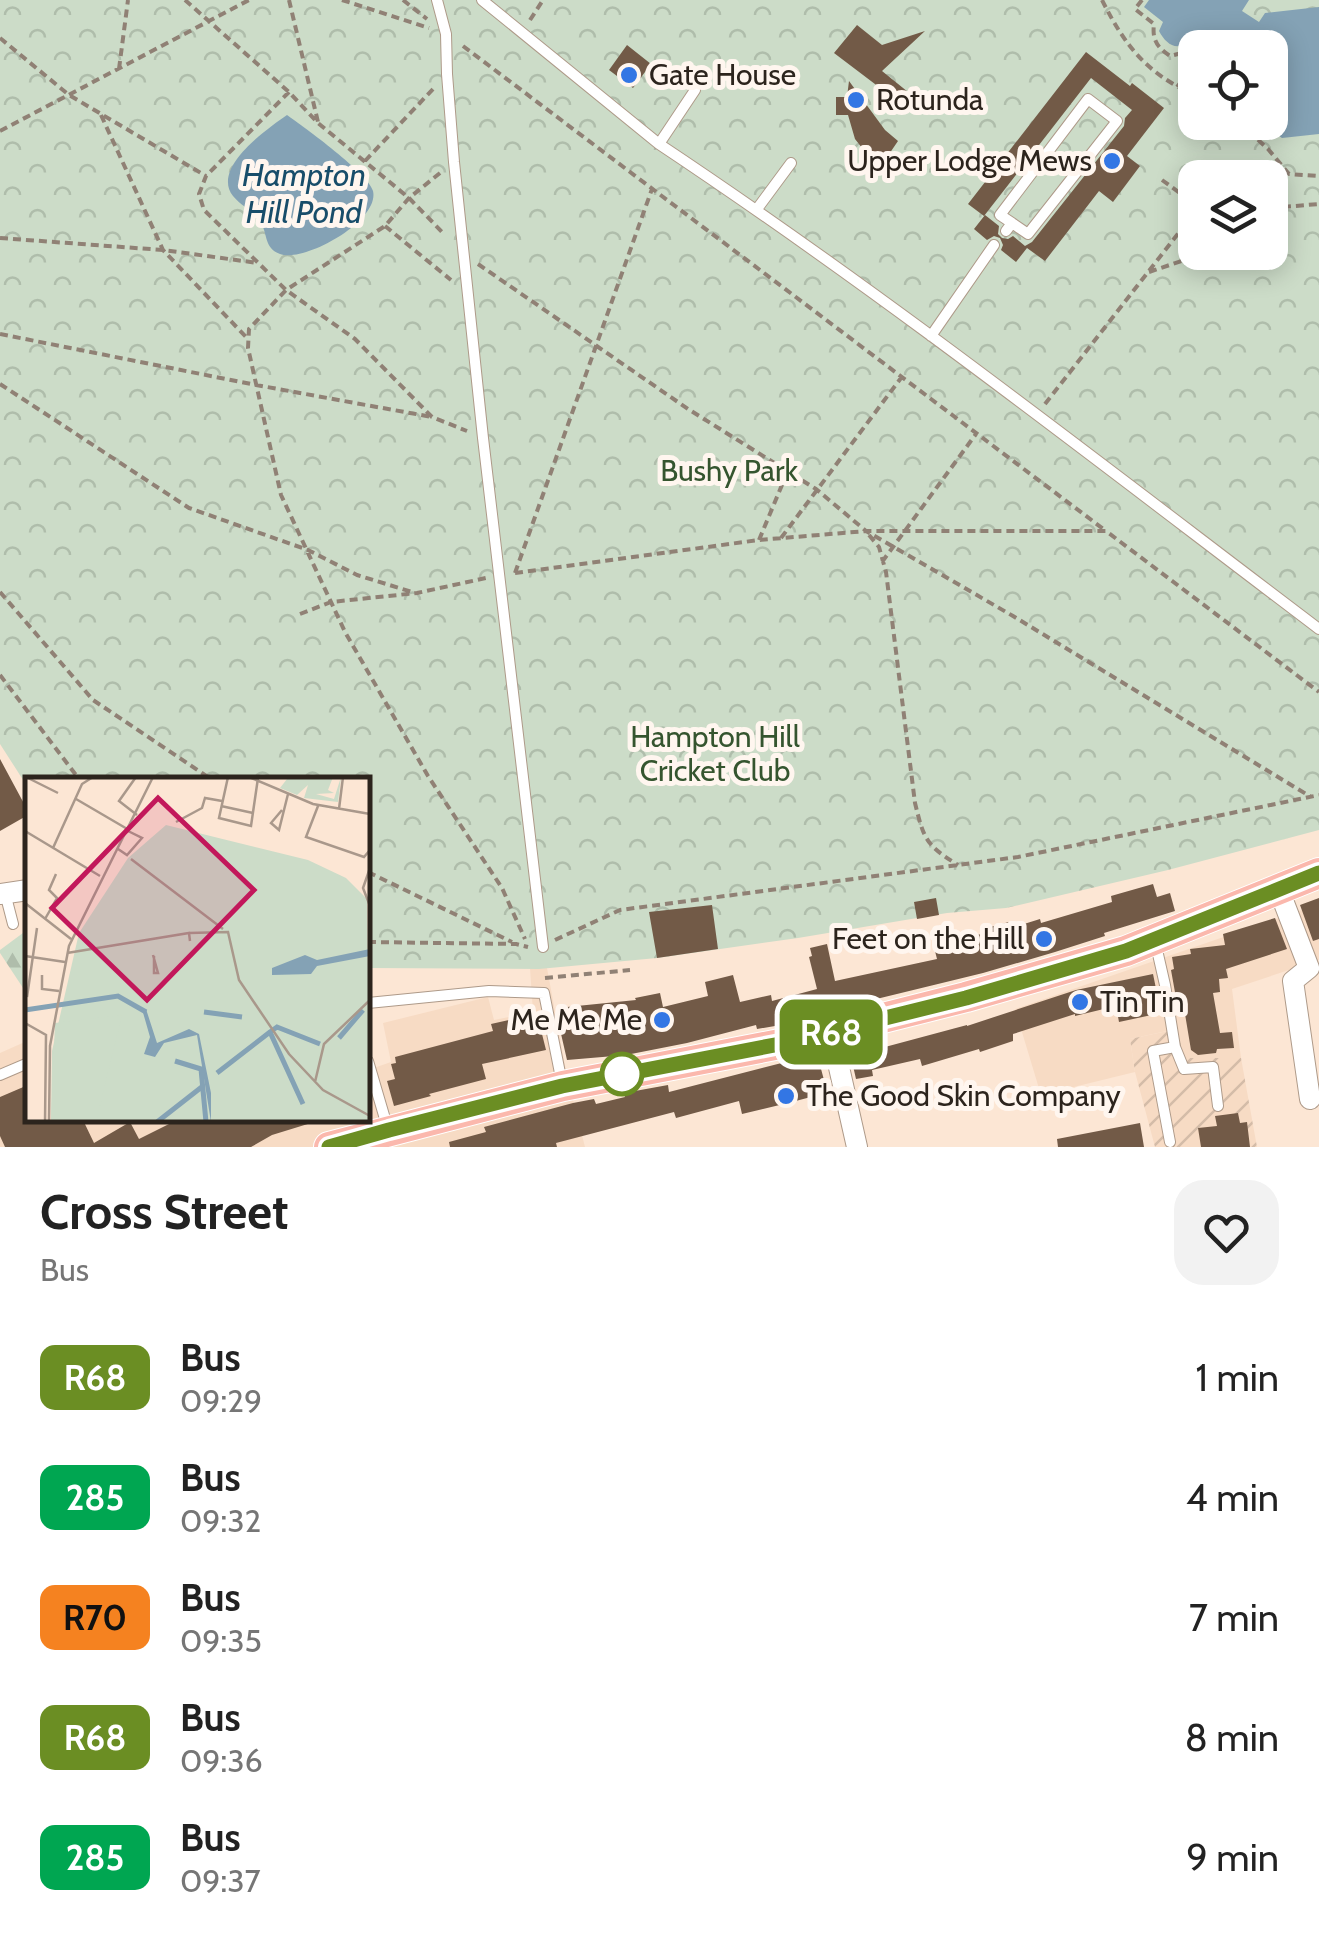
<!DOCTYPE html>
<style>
body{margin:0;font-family:Cabin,sans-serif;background:#f2f2f2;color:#222;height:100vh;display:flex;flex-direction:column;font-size:38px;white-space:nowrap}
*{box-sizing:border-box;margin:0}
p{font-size:32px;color:#767676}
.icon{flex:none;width:55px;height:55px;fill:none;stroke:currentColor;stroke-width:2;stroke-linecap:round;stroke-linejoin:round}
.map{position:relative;height:1147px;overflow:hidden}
.panel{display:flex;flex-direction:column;background:#fff;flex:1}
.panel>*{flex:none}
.badge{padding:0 20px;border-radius:15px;font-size:35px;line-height:65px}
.fabs{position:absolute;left:1178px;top:30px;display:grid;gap:20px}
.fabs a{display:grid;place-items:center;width:110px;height:110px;border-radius:20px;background:#fff;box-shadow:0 5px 25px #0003;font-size:50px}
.map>.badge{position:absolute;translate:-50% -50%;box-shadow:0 0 0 5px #fff}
.round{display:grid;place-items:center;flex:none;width:105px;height:105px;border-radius:30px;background:#f2f2f2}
.summary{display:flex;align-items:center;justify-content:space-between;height:170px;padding:0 40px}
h1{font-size:48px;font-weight:700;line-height:75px}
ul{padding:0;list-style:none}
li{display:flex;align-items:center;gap:30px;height:120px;padding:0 40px}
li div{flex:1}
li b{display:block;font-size:38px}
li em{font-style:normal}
li .badge{min-width:110px;font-weight:700;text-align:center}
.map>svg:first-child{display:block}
</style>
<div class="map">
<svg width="1319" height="1147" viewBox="0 0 1319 1147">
<defs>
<pattern id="industrial-furrows" width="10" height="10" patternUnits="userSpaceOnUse" patternTransform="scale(2.5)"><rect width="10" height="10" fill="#f7dbc4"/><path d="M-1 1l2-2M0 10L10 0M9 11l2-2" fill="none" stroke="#d4bca8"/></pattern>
<pattern id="forest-firs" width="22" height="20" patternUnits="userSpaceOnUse" patternTransform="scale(2.5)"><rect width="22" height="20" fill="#ccdcc8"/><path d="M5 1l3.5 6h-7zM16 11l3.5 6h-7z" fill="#afbdab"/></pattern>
<pattern id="park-crowns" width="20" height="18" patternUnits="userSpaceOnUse" patternTransform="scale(2.5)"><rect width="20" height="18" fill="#ccdcc8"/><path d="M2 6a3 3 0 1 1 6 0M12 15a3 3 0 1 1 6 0" fill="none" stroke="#afbdab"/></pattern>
</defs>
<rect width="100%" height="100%" fill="#fce6d4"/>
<!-- built -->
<path fill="#f7dbc4" d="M1319 904V960L1232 989 1241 1058 1185 1063 1176 1029 1130 1039 1135 1072 1041 1095 1015 1009Z
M530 968H547L567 1076 585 1147H0V1053L27 1041 28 1120H368V1070L391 1062 383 1023 488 997 494 1020 533 1012Z"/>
<!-- industrial -->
<path fill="url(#industrial-furrows)" d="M1177 1029 1184 1058H1241L1257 1147H1155L1135 1072 1130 1039Z"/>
<!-- forest -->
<path fill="url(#forest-firs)" d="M27 930V994L0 953V950Z"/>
<!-- park -->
<path fill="url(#park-crowns)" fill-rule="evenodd" d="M0 0H1319V830L1168 870 1006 908 947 913 798 938 657 958 539 969 368 968V779H28L27 786 0 744ZM1195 48H1270V122H1195ZM1195 178H1270V252H1195Z"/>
<!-- water -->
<path fill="#84a2b5" d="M1149 0H1249L1242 11 1259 22 1265 13 1319 7V134L1282 138 1262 123 1270 122V48L1240 47 1223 35 1213 47H1199L1190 41C1176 52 1166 44 1159 31L1163 22 1144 7Z
M287 115C304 127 369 174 373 191 380 221 304 263 280 254 264 248 268 235 261 223 254 211 241 206 233 196 211 168 267 129 287 115Z"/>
<!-- building -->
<path fill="#725a47" d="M857 25 882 45 925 31 882 71 908 92 900 103 834 53Z
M627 45 651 64 633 88 609 70Z
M1086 52 1130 86 1132 83 1164 108 1127 156 1140 166 1113 202 1099 191 1045 261 1027 248 1016 262 1001 250 1003 245 1000 238 994 236 987 240 974 229 985 215 999 226 998 234 1002 238 1008 239 1013 236 1025 246 1032 242 1124 126 1125 118 1132 110 1091 78 984 216 968 204Z
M849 81 885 130 898 141 881 166 870 158 855 139 848 115H836V97H847Z
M0 759 28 811V815L0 831Z
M1153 884 1157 897 1170 893 1175 911 1104 933 1105 936 1055 952 983 973 778 1023V1025L775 1026 757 1029 756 1025 687 1043 626 1055 567 1060 559 1025H569L567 1007 636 1000 635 998 660 993 663 1007 708 996 705 982 733 975 740 1002 771 995 772 1001 817 989 809 957 812 956 810 948 827 944 835 981 937 959 935 951 961 945 959 940 992 931 990 927 1009 922 1011 928 1040 919 1041 923 1112 902 1111 896Z
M936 898 939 915 917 919 914 902Z
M1319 898V939L1313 941 1300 905Z
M712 905 718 949 657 958 649 912Z
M1275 918 1287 949 1226 969 1228 978 1219 979 1220 992 1213 993 1220 1033 1232 1032 1234 1048 1217 1049 1216 1053 1198 1055 1191 1050 1184 1008 1178 1009 1171 970 1174 969 1172 957 1191 954 1190 949 1225 945 1223 934Z
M1153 974 1161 1013 1119 1022 1116 1006 1075 1016V1014L1013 1034V1041L980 1052 979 1049 922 1066 920 1059 872 1070 873 1076 856 1079 849 1048 851 1045 883 1037 885 1047 967 1025V1026L1076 990Z
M537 1014 546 1050 482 1064 486 1079 429 1094 431 1096 394 1106 387 1081 395 1079 391 1064 396 1063 395 1057 493 1031 491 1024Z
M817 1054 824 1080 819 1081 822 1094 792 1102 742 1114 739 1101 676 1118 674 1112 556 1143 557 1147H450L449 1142 486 1132 484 1127 573 1103 594 1099 596 1104 625 1097 624 1093 668 1085 669 1092Z
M28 1085V1120H83L94 1143 130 1122 139 1139 177 1120H311V1123L272 1135 251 1147H5L0 1136V1097Z
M1238 1113 1240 1123 1247 1122 1250 1147H1201L1198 1128 1217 1126 1215 1116Z
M1140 1123 1144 1147H1058L1057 1139Z"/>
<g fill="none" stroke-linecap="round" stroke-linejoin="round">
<!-- lane casing -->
<g stroke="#ae9a89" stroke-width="12">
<path id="lane" d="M437 0 446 34 447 74 454 162 483 438 543 947
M482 0 659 144
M695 90 659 144C886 295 1101 464 1319 629
M757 209 791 163
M1006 231 1012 223 1000 215 1088 99 1117 121 1028 234 1012 223
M931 336 994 245
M5 893 13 924
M1155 941 1165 985 1175 1047 1153 1051 1170 1142
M368 1003 489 991 544 993 562 1083
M1175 1047 1184 1069 1213 1067 1218 1106
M368 1061 388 1129
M0 1075 28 1063"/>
</g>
<!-- street casing -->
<g stroke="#ae9a89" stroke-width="22">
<path id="street" d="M1279 890 1309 968 1293 981 1310 1099
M0 894 28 890
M831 1032 857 1147"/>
</g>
<!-- primary casing -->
<g stroke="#fff" stroke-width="32">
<path id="primary" d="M329 1147 563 1086 780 1044 966 997 1126 951 1319 873"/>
</g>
<!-- path -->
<path stroke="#908175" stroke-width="4" stroke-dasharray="8 5" stroke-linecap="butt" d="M185 0 289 92 318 123 409 198 445 235
M289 0 318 122
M342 0 429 28
M403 0 427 19
M1102 0C1125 46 1147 74 1195 95
M1142 0 1135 9 1154 24C1152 40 1157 47 1170 56L1190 51 1195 54
M530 20 543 0
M0 38 69 95 206 176
M463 46 1106 531
M119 69 128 0
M1177 87 1195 64
M289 92 206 176 199 194 204 210 286 290 355 339 432 417 467 431
M101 115 163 250 247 338
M1239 122 1268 149 1289 174 1319 176
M0 131 249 0
M365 161 433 89
M440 173 409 198 385 226 286 290 249 329 248 348 281 495 345 632 428 776 502 888 525 939
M1162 180 1195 204
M1270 207 1281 182 1282 169
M1270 208 1319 204
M385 226 451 280
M0 238 163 250 258 263
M478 264 688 409 816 489 866 531 1013 616 1311 797
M1149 272 1208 252
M0 334 256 385 432 417
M0 384 189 508 308 550 357 575 412 592
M1045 404 1195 212
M869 535 879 547 886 572 915 803C924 840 926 845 958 865
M781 538 901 378
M759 540 787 473
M882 562 976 434
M515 573 759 540 866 531H1106L1319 692
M515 573 652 189
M0 592 93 700 211 779
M300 614 331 602 417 593 486 578
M0 675 79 779
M368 872 512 942
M555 940 620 910 1018 857 1319 795
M368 942 516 944 528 947
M545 978 630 970"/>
<!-- lane -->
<use href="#lane" stroke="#fff" stroke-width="10"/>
<!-- street -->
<use href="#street" stroke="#fff" stroke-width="20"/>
<!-- primary -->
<use href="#primary" stroke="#fbb8ad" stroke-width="30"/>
</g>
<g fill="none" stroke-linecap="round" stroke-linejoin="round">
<!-- line casing -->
<g stroke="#fff" stroke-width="22">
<path id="line" d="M329 1147 389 1130 562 1086 780 1044 966 998 1126 951 1319 873"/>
</g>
<!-- line -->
<use href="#line" stroke="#6b8e23" stroke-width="15"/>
</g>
<!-- markers -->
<g fill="#3376e4" stroke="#fff6ef" stroke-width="4">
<circle cx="629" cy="75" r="10"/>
<circle cx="856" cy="100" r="10"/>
<circle cx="1112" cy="161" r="10"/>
<circle cx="1044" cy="939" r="10"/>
<circle cx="1080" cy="1002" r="10"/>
<circle cx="662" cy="1020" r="10"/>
<circle cx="786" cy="1096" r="10"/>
</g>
<circle fill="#fff" stroke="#6b8e23" stroke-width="5" cx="622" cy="1074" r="20"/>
<g text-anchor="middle" stroke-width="10" stroke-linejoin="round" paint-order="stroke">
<!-- poi labels -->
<g font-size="30" fill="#2c241d" stroke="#fff6ef" text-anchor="start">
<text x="649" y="85">Gate House</text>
<text x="876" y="110">Rotunda</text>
<text x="1092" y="171" text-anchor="end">Upper Lodge Mews</text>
<text x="1024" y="949" text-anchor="end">Feet on the Hill</text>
<text x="1100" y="1012">Tin Tin</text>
<text x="642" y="1030" text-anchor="end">Me Me Me</text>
<text x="806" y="1106">The Good Skin Company</text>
</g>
<!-- park labels -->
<g font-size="30" fill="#35552f" stroke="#fff6ef">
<text x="729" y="481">Bushy Park</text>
<text x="715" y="747">Hampton Hill<tspan x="715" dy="34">Cricket Club</tspan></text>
</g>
<!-- water labels -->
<g font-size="32" font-style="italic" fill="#184d6a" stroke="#fff6ef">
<text x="304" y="186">Hampton<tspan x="304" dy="37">Hill Pond</tspan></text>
</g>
</g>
<!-- overview -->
<g transform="translate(25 777)">
<rect width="345" height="345" fill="#fce6d4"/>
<path d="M141 48 283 83 321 101 342 122 345 345H26L27 274 54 156 103 81Z" fill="#ccdcc8"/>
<path d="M257 0H308L303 13 309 16 291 17 309 22 316 0 313 25 279 21 283 8 272 18 255 11 262 2ZM97 238 71 345H26L30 246Z" fill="#ccdcc8"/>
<path d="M345 172V179L292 189 286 197 247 198V191L280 178 292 183ZM117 232H121L132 266 164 252 174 257 186 316V345L172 258 139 266 130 280 119 277 125 260Z" fill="#84a2b5"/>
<path fill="none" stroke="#84a2b5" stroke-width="5" d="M0 233 93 219 121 235M179 235 217 240M314 261 338 233M150 284 176 292 181 345M192 296 245 255M278 327 245 255 252 250 295 267M132 345 178 309"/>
<path fill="none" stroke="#a9988b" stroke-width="2.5" d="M1 0 33 16M111 0 94 24 112 38M203 0 194 41 226 49 233 1M224 0 288 27 345 37M51 22 104 53M196 29 228 36M293 29 281 60 339 80 345 73M314 32 318 0M257 33 246 46 254 53 263 17M151 45 177 31 180 21 197 24M0 54 75 99M28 71 57 7 68 0M93 72 102 78 117 61 103 54M106 82 198 152M345 91 338 111 345 129M0 126 46 162M20 142 32 121 24 113 31 97M164 156 203 155 214 203 264 277 298 313 345 339M42 176 164 156 165 164M128 178 133 196H129V179M0 179 40 185M17 198V212L34 214M2 220 12 151M0 246 21 258 20 345M290 305 299 267 345 223M24 345 25 269 44 169 128 0"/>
<path fill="#c2185b" fill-opacity="0.15" stroke="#c2185b" stroke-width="5" d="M133 21 229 113 122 223 27 131Z"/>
<rect width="345" height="345" fill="none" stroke="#2c241d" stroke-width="5"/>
</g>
</svg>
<div class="fabs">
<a><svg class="icon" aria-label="locate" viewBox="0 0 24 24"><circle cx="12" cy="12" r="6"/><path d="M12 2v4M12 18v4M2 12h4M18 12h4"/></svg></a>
<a><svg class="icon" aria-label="layers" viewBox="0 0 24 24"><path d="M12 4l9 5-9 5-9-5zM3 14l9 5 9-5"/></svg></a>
</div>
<b class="badge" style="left:831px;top:1032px;background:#6b8e23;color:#fff">R68</b>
</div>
<section class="panel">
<div class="summary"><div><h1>Cross Street</h1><p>Bus</p></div><a class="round"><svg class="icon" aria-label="heart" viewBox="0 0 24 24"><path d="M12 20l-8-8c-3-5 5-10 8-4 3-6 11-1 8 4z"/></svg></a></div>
<ul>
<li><span class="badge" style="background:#6b8e23;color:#fff">R68</span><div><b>Bus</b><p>09:29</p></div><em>1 min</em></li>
<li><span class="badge" style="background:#00a651;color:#fff">285</span><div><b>Bus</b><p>09:32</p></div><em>4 min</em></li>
<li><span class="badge" style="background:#f58220;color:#111">R70</span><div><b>Bus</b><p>09:35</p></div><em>7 min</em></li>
<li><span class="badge" style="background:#6b8e23;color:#fff">R68</span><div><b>Bus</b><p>09:36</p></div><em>8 min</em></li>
<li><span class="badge" style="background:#00a651;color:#fff">285</span><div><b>Bus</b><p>09:37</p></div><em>9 min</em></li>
</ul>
</section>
